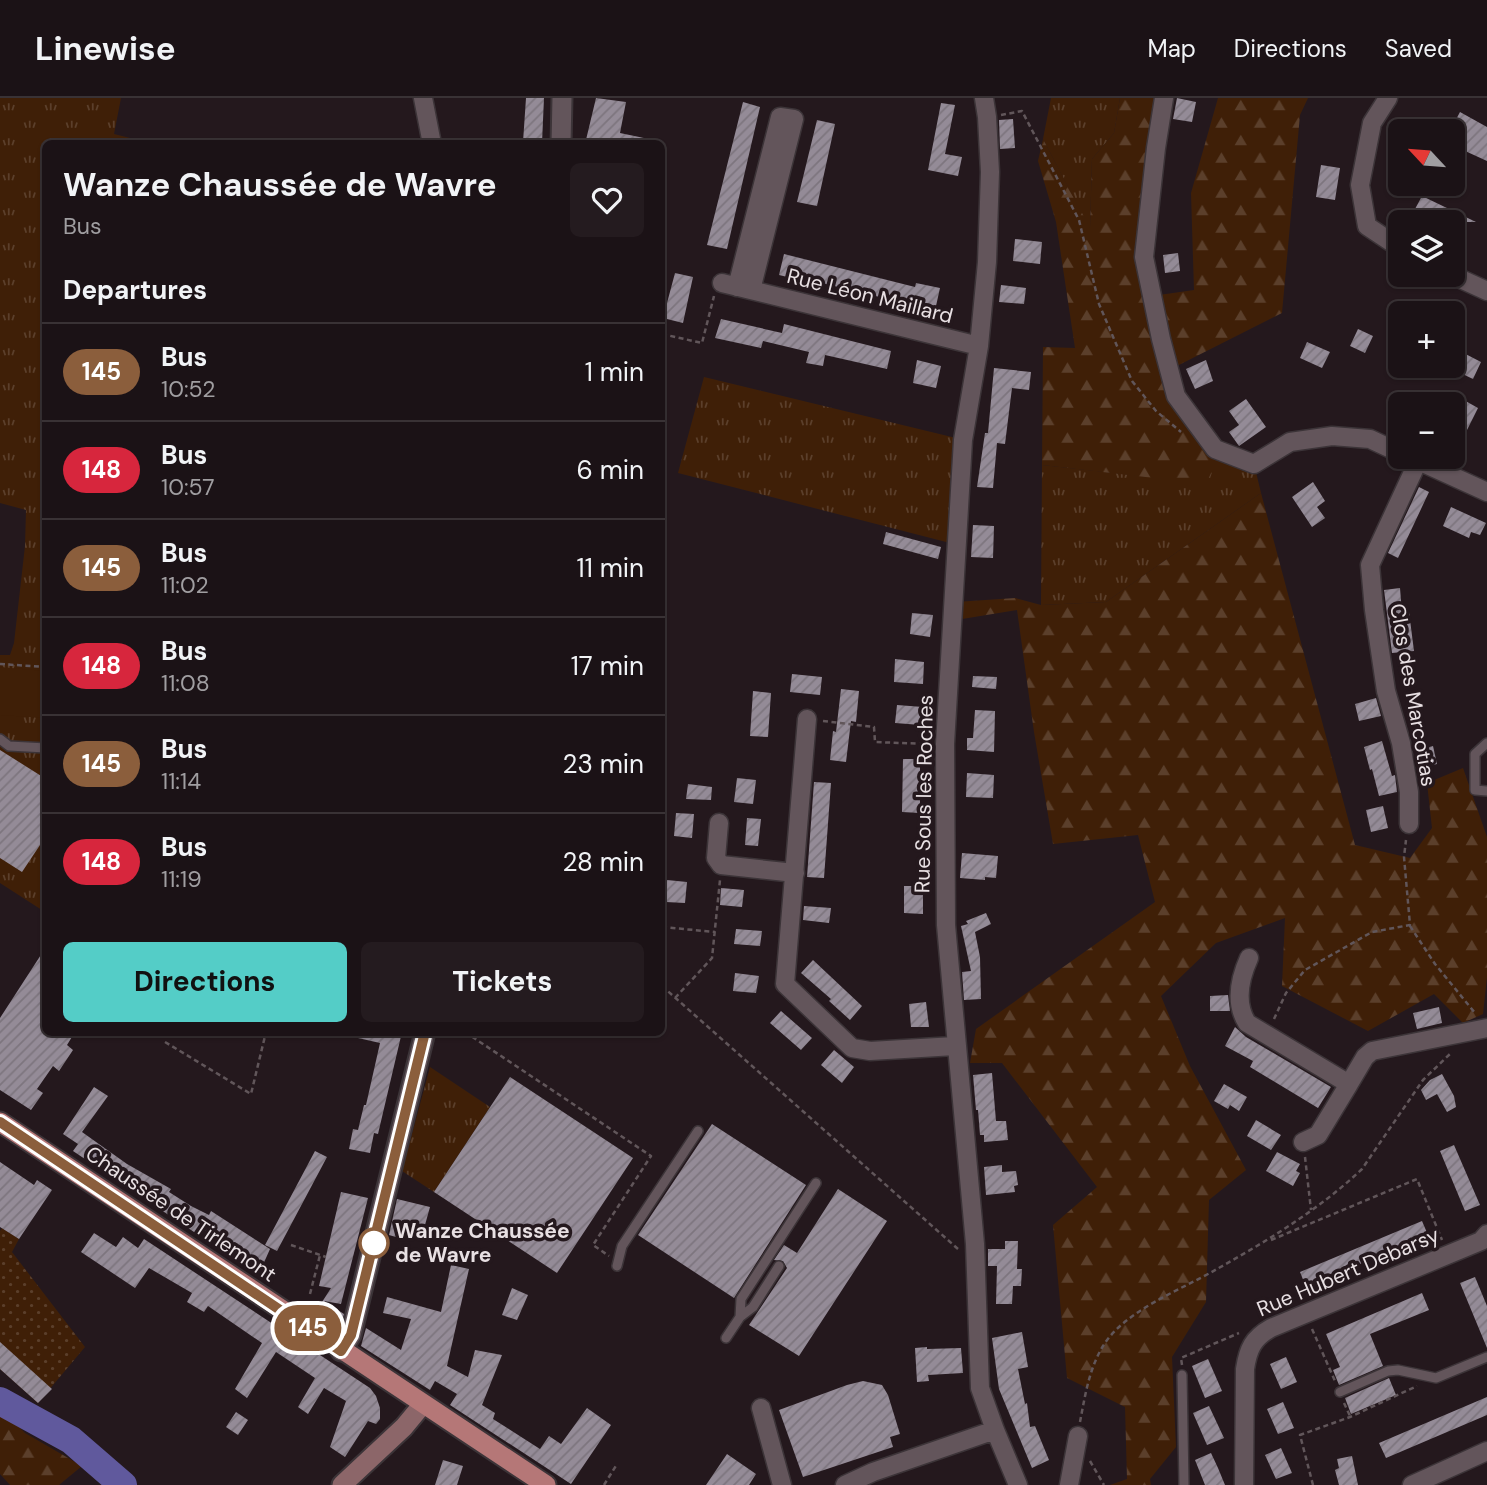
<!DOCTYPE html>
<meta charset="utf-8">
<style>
body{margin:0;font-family:"DM Sans",sans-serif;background:#241b1f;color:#f1f3f6;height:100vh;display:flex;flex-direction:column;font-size:26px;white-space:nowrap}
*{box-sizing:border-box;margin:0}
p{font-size:23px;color:#a09ea1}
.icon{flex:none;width:38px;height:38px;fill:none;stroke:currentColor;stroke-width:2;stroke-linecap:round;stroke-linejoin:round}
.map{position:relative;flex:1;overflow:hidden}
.sheet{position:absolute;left:42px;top:42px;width:623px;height:896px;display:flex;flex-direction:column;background:#1b1216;border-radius:10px;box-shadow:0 2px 5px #0004,0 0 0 2px #393235}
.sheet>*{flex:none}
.badge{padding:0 14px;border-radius:23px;font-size:24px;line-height:46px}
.needle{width:46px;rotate:296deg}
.fabs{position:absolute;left:1388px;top:21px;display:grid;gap:14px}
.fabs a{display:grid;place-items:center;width:77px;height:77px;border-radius:10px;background:#1b1216;box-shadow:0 2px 5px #0004,0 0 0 2px #393235;font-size:35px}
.map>.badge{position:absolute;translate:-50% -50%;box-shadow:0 0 0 4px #fff}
h2{padding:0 21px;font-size:26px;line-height:63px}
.round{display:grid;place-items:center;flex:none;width:74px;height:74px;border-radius:10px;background:#241b1f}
.overview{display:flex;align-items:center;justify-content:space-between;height:119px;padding:0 21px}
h1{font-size:33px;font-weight:700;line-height:52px}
.cta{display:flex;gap:14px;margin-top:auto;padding:14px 21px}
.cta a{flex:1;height:80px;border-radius:10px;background:#54cdc7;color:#111;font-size:28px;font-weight:700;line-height:80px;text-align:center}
.cta a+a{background:#241b1f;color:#f1f3f6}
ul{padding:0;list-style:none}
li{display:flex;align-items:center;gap:21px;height:98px;padding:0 21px;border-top:2px solid #393235}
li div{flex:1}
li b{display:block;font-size:26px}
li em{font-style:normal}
li .badge{min-width:77px;font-weight:700;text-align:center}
header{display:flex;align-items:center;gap:42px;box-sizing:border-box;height:98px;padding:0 35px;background:#1b1216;border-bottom:2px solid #393235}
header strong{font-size:33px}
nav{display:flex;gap:38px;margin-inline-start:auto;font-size:24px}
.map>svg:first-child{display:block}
</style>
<header>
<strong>Linewise</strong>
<nav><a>Map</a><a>Directions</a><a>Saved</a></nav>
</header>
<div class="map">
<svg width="1487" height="1387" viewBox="0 0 1487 1387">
<defs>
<pattern id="grass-tufts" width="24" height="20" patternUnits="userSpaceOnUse" patternTransform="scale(1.75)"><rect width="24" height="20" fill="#3f1f07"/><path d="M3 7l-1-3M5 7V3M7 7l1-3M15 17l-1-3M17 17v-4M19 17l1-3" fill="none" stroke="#5b3f2b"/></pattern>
<pattern id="forest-firs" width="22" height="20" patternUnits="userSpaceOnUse" patternTransform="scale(1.75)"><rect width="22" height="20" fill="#3f1f07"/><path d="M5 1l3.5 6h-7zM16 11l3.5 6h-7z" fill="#5b3f2b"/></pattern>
<pattern id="garden-dots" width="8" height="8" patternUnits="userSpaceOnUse" patternTransform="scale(1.75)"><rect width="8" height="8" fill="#3f1f07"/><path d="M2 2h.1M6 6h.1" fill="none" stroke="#5b3f2b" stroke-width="1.8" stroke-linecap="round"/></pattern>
<pattern id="building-hatch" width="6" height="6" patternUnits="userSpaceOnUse" patternTransform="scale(1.75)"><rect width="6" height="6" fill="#948b97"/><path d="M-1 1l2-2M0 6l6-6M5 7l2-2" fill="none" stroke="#7d757e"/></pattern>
</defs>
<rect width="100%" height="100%" fill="#24181d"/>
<!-- grass -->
<path fill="url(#grass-tufts)" d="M0 0H121L114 36 150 45 46 46 45 814 0 785V557H10L14 545 25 448 26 412 0 405Z
M1051 0H1120L1114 35 1092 61 1090 131 1043 41Z
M704 279 956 340 954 446 678 375Z
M1221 353 1254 366 1261 395 1106 504 1041 507 1042 367 1205 385Z
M430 969 490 1009 434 1094 402 1073Z"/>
<!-- forest -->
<path fill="url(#forest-firs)" d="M1120 0H1164L1144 159 1152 198 1194 192 1191 95 1218 0H1308L1300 17 1282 215 1169 272 1221 353 1206 386 1042 367 1043 249 1075 250 1056 124 1038 63 1043 41 1090 130 1092 61 1114 35Z
M1261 395 1355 747 1410 760 1432 730 1427 685 1463 670 1487 739V879L1483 916 1463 925 1434 896 1368 933 1282 888 1285 820 1216 845 1161 898 1190 968 1246 1072 1209 1102 1206 1204 1172 1259 1176 1349 1150 1381 1151 1387H1110L1127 1381 1125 1309 1067 1280 1053 1127 1097 1089 1002 965H970L976 931 1155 804 1138 737 1053 746 1034 634 1017 512 956 522V504L1015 500 1041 507 1106 504Z
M0 1310 25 1335 82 1368 59 1387H10L0 1376Z"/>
<!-- garden -->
<path fill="url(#garden-dots)" d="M2 1130 19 1141 12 1154 85 1249 38 1305 0 1271V1133Z"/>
<!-- pitch -->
<path fill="#3f1f07" d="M0 569 45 573V620L0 617Z"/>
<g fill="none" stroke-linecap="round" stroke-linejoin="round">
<!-- river -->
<path stroke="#60599d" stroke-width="28" d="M0 1303 71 1342 123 1387"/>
</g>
<!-- building -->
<path fill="url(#building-hatch)" d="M526 0H544L542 45 523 44Z
M596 0 626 4 620 35 644 40 643 46H585Z
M1177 0 1196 4 1192 24 1173 21Z
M743 4 760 9 727 151 707 147Z
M941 5 955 7 945 56 962 59 958 78 928 72Z
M1460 14 1487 29V63L1452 47V29Z
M1013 21 1015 50 1000 51 999 22Z
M817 22 835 26 817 108 797 104Z
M1321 67 1340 70 1335 102 1316 99Z
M1422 98 1476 124H1466L1452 153V124H1408Z
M1015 141 1042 144 1040 166 1013 163Z
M1178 155 1180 173 1165 175 1163 157Z
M784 156 915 189 916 185 940 190 936 208 893 199 892 202 797 179 796 181 779 177Z
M675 175 693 179 683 225 663 220Z
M1001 187 1026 190 1024 206 999 204Z
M721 221 782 235 784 226 891 253 887 271 825 257 823 268 806 265 809 254 763 243 761 250 715 240Z
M1358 231 1373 238 1365 255 1350 248Z
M1307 244 1330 254 1322 270 1300 260Z
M1452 249 1481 264 1473 281 1452 271Z
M917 262 941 268 936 290 913 285Z
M1206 262 1213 283 1195 291 1186 271Z
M994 270 1031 274 1029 292 1012 290 1005 346 997 345 993 390 977 389 985 335H988Z
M1413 292 1444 306H1405Z
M1246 301 1266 329 1239 348 1229 334 1239 327 1229 313Z
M1462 301 1478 310 1464 338 1452 332V310L1456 312Z
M1313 384 1325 403 1317 409 1325 420 1312 429 1292 399Z
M1419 389 1429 394 1398 460 1388 455Z
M1451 409 1486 425 1480 437 1471 434 1469 440 1443 428Z
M973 427 994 428 993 460 971 459Z
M886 434 941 449 938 461 883 446Z
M1400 490 1402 515 1409 514 1414 553 1392 555 1384 492Z
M912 515 933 517 930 539 910 536Z
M895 561 924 564 923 586 894 584Z
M792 576 822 579 820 597 790 594Z
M973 578 997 579 996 591 972 589Z
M841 591 859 593 856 624 851 623 846 664 830 662 833 633 836 634Z
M753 593 771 595 768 639 750 638Z
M1376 600 1381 618 1359 623 1355 606Z
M897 607 923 609 921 627 895 625Z
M975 612 995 613 994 654 967 652V640H973Z
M1382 643 1392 678 1395 677 1397 694 1379 698 1372 671 1370 672 1364 649Z
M1433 648 1437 666 1420 670 1415 653Z
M0 652 46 681V738L22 774 0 760Z
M903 661H920V715L902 714Z
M967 675 994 677 993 700 966 699Z
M737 680 756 682 753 706 734 704Z
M814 684 831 685 824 780 807 779Z
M688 686 712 689 711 702 686 701Z
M1383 708 1388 730 1371 734 1366 712Z
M676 715 694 716 692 740 674 738Z
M747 720 761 721 758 748 745 747Z
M962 755 998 758 996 780 985 779V782L960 780Z
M667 782 687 784 685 805 666 804Z
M904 788H923V816L904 815Z
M721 790 744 792 742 809 720 807Z
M804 808 831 810 829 825 803 822Z
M986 815 991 826 975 834 980 859 981 901 964 902 962 874 971 873 961 828 968 826 966 823Z
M736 831 762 833 760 848 734 846Z
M46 849V934H75L67 947 73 952 59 973 53 968 37 991 43 995 31 1012 0 992V920Z
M813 862 862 908 850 922 829 903 831 901 801 875Z
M735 875 759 878 756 895 733 893Z
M1228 897 1230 913H1210V898Z
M926 904 929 929H911L909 906Z
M1439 909 1442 925 1417 931 1413 915Z
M781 913 812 940 801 952 770 925Z
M1235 929 1246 939 1331 989 1318 1010 1250 969 1253 963 1225 948Z
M359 934H402L378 1036 374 1035 370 1055 349 1051 353 1031 358 1032 364 1007H366L380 945 358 940Z
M834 952 854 969 842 985 821 967Z
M992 975 996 1023H1006L1008 1042 984 1044V1037H980L978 1012H976L973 977Z
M1442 976 1454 998 1456 1009 1447 1014 1437 996 1426 1002 1421 992 1430 982Z
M510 979 633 1060 557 1175 434 1094Z
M1224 986 1247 999 1239 1013 1230 1007 1228 1011 1214 1003Z
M94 989 108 998 82 1034 127 1066 171 1091 169 1094 191 1108 209 1117 211 1113 270 1151 262 1169 255 1166 252 1173 238 1164 242 1158 231 1150 200 1130 197 1136 73 1053 78 1046 63 1036Z
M1256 1022 1281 1037 1271 1052 1247 1038Z
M712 1026 806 1087 734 1200 638 1137Z
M1454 1047 1480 1107 1465 1113 1440 1053Z
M315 1053 327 1059 277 1153 265 1147Z
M1277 1054 1300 1066 1296 1073 1300 1075 1293 1088 1266 1073Z
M0 1064 34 1087 37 1082 52 1092 19 1141 0 1129Z
M1002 1067V1074L1016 1073 1018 1087 1014 1088 1015 1094 986 1097 984 1069Z
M838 1091 887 1123 799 1258 749 1227 787 1170 783 1163 774 1162 784 1147 797 1155Z
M341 1094 368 1100 341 1206 324 1203 344 1216 342 1224 334 1228 315 1215 331 1190 319 1188Z
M397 1101 430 1109 425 1127 410 1124 406 1142 389 1137Z
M1422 1123 1428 1137 1306 1189 1300 1174Z
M94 1135 116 1149 123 1139 138 1150 144 1141 370 1290 376 1298 380 1310V1321L376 1326 368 1323 345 1359 330 1349 346 1303 324 1290 308 1316 298 1309 315 1280 276 1254 247 1300 235 1291 262 1245 208 1208 204 1214 187 1204 192 1195 149 1170 135 1190 81 1154Z
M1005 1143H1018L1017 1171H1022L1021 1188H1013L1012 1206H996L997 1168H988V1151H1005Z
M451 1167 469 1171 447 1268 468 1279 475 1252 502 1257 482 1307 495 1315 493 1321 540 1351 549 1338 561 1346 587 1310 611 1327 571 1386 450 1307 457 1296 435 1283 430 1292 361 1248 366 1230 401 1252 411 1221 383 1215 387 1199 441 1214Z
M1475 1179 1487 1208V1250L1460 1185Z
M512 1190 528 1197 517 1222 502 1217Z
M1422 1195 1429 1212 1370 1236 1383 1268 1339 1287 1333 1272 1340 1269 1326 1236Z
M1022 1234 1028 1269 1018 1271 1025 1306 1027 1305 1030 1329 1035 1328 1049 1362 1032 1370 999 1291 992 1240Z
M0 1244 52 1291 38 1305 0 1271Z
M927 1249V1251L961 1250 963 1275 928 1277 929 1283 917 1284 915 1250Z
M1286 1259 1297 1284 1281 1291 1270 1266Z
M1208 1261 1222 1293 1205 1300 1192 1268Z
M1389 1280 1396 1297 1351 1316 1345 1300Z
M863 1283 882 1287 888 1297 900 1336 890 1339 893 1349 803 1379 779 1312 847 1287Z
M1487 1299V1317L1386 1360 1379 1345Z
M1283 1304 1294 1330 1278 1336 1267 1311Z
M1209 1308 1224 1340 1207 1347 1193 1315Z
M236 1314 248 1322 238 1337 226 1329Z
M1281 1350 1292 1375 1276 1381 1265 1357Z
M1211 1355 1218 1370 1225 1387H1205L1195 1362Z
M727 1356 756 1376 749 1387H706Z
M1352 1358 1358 1387H1339L1335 1372 1339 1370 1337 1361Z
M443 1362 463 1368 457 1387H435Z"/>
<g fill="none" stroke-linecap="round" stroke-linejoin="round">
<!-- service casing -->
<g stroke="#3c3438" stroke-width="12">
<path id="service" d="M0 641 9 648 46 650
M1487 645 1475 656V692L1487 693
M617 1168 622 1148 698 1033
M740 1219 741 1201 816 1085
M726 1240 740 1219 753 1209 779 1168
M1182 1277 1184 1387
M1340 1294 1388 1273 1398 1272 1436 1280 1487 1259"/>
</g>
<!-- minor casing -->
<g stroke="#3c3438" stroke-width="21">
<path id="minor" d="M423 0 432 46
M984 0 987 19 990 74 987 164 979 248 963 342 945 646 946 827 975 1146 980 1290 995 1332 1018 1387
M1164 0 1156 50 1144 159 1161 241 1176 298 1215 351 1254 366 1290 344 1332 338 1370 341 1400 355
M1388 0 1372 25 1360 87 1367 128 1400 150
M1452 177 1487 193
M722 185 979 248
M737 189 780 19 794 21 751 192
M1410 359 1487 394
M807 621 785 886 852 950 870 953 955 948
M719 725 716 760 721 767 795 775
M1409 726V694L1401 645 1386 593 1374 512 1370 467 1419 361
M1249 860C1240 880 1234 904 1247 925L1349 986 1318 1037 1303 1044
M1349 986 1365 959 1372 953 1487 930
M761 1310 782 1387
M845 1387 873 1374 995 1332
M1069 1387 1078 1338
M1244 1387 1245 1271C1248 1251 1253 1240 1271 1230L1481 1143 1487 1136
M1412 1387 1487 1353"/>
</g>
<!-- tertiary casing -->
<g stroke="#3c3438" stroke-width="23">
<path id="tertiary" d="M561 46 562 0
M341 1253 351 1237 425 934"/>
</g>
<!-- secondary casing -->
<g stroke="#3c3438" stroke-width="23">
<path id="secondary" d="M342 1387 404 1329 423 1306"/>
</g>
<!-- primary casing -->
<g stroke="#3c3438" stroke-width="23">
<path id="primary" d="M0 1024 546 1387"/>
</g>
<!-- path -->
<path stroke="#61565a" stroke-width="2.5" stroke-dasharray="5 3.5" stroke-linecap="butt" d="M1001 17 1022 13 1079 122 1099 206 1132 283 1156 313 1181 334
M662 236 702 245 714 198
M0 566 46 569
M823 623 874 629 875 644 928 646
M1410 828 1435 866 1475 915
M662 829 715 834
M662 888 958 1151
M675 900 712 860 720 782
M1274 921 1286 895 1305 872 1372 834 1410 827 1404 759 1406 742
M465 934 651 1058 593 1147 609 1158
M165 944 251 996 266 934
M1305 1059 1311 1112
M1271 1142 1417 1081 1442 1142
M291 1147 326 1159
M310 1196 320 1157
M1312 1231 1335 1283
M1182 1267 1181 1260 1239 1235
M1344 1305 1350 1318
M1080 1324C1085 1298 1089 1271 1103 1248 1125 1212 1181 1192 1217 1171 1267 1143 1320 1111 1362 1071L1423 982 1451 955
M1090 1363 1104 1387
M604 1387 617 1366
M1313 1387 1300 1337 1350 1319 1417 1288"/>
<!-- service -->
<use href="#service" stroke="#63555b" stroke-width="9"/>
<!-- minor -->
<use href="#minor" stroke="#63555b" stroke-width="18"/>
<!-- tertiary -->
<use href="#tertiary" stroke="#63555b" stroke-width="19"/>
<!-- secondary -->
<use href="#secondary" stroke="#8c6669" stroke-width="19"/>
<!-- primary -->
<use href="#primary" stroke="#b57777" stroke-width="19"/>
</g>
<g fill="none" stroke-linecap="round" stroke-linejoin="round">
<!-- line casing -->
<g stroke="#fff" stroke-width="16">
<path id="line" d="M0 1024 341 1253 351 1237 425 934"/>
</g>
<!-- line -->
<use href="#line" stroke="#8b5e3c" stroke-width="10"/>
</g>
<!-- markers -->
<circle fill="#fff" stroke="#8b5e3c" stroke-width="3.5" cx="374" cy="1145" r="14"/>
<g text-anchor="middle" stroke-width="7" stroke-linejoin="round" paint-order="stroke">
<!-- street labels -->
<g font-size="21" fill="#e8e0e3" stroke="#24181d">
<text transform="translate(870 198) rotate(14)" y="7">Rue Léon Maillard</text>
<text transform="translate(1413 597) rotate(80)" y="7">Clos des Marcotias</text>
<text transform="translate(924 696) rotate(-89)" y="7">Rue Sous les Roches</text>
<text transform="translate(181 1116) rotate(34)" y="7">Chaussée de Tirlemont</text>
<text transform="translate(1348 1174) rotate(-23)" y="7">Rue Hubert Debarsy</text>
</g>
<!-- stop labels -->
<g font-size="21" font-weight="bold" fill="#e8e0e3" stroke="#24181d" text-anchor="start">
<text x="395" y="1140">Wanze Chaussée<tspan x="395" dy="24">de Wavre</tspan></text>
</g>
</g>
</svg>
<div class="fabs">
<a><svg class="needle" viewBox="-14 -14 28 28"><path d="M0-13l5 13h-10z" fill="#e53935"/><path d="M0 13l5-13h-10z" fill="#a09ea1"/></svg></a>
<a><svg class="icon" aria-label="layers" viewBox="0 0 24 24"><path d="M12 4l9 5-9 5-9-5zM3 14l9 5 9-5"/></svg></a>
<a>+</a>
<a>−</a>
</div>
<b class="badge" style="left:308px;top:1230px;background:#8b5e3c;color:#fff">145</b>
<section class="sheet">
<div class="overview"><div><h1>Wanze Chaussée de Wavre</h1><p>Bus</p></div><a class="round"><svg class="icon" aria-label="heart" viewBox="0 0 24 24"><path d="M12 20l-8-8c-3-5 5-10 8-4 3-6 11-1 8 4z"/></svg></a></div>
<h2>Departures</h2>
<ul>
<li><span class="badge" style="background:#8b5e3c;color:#fff">145</span><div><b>Bus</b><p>10:52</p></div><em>1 min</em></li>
<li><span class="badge" style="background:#d7263d;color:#fff">148</span><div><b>Bus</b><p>10:57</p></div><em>6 min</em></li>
<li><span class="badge" style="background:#8b5e3c;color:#fff">145</span><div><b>Bus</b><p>11:02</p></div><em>11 min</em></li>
<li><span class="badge" style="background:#d7263d;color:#fff">148</span><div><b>Bus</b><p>11:08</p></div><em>17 min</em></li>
<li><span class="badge" style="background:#8b5e3c;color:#fff">145</span><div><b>Bus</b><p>11:14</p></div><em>23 min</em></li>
<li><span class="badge" style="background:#d7263d;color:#fff">148</span><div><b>Bus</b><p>11:19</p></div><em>28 min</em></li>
</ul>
<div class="cta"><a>Directions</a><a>Tickets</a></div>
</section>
</div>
